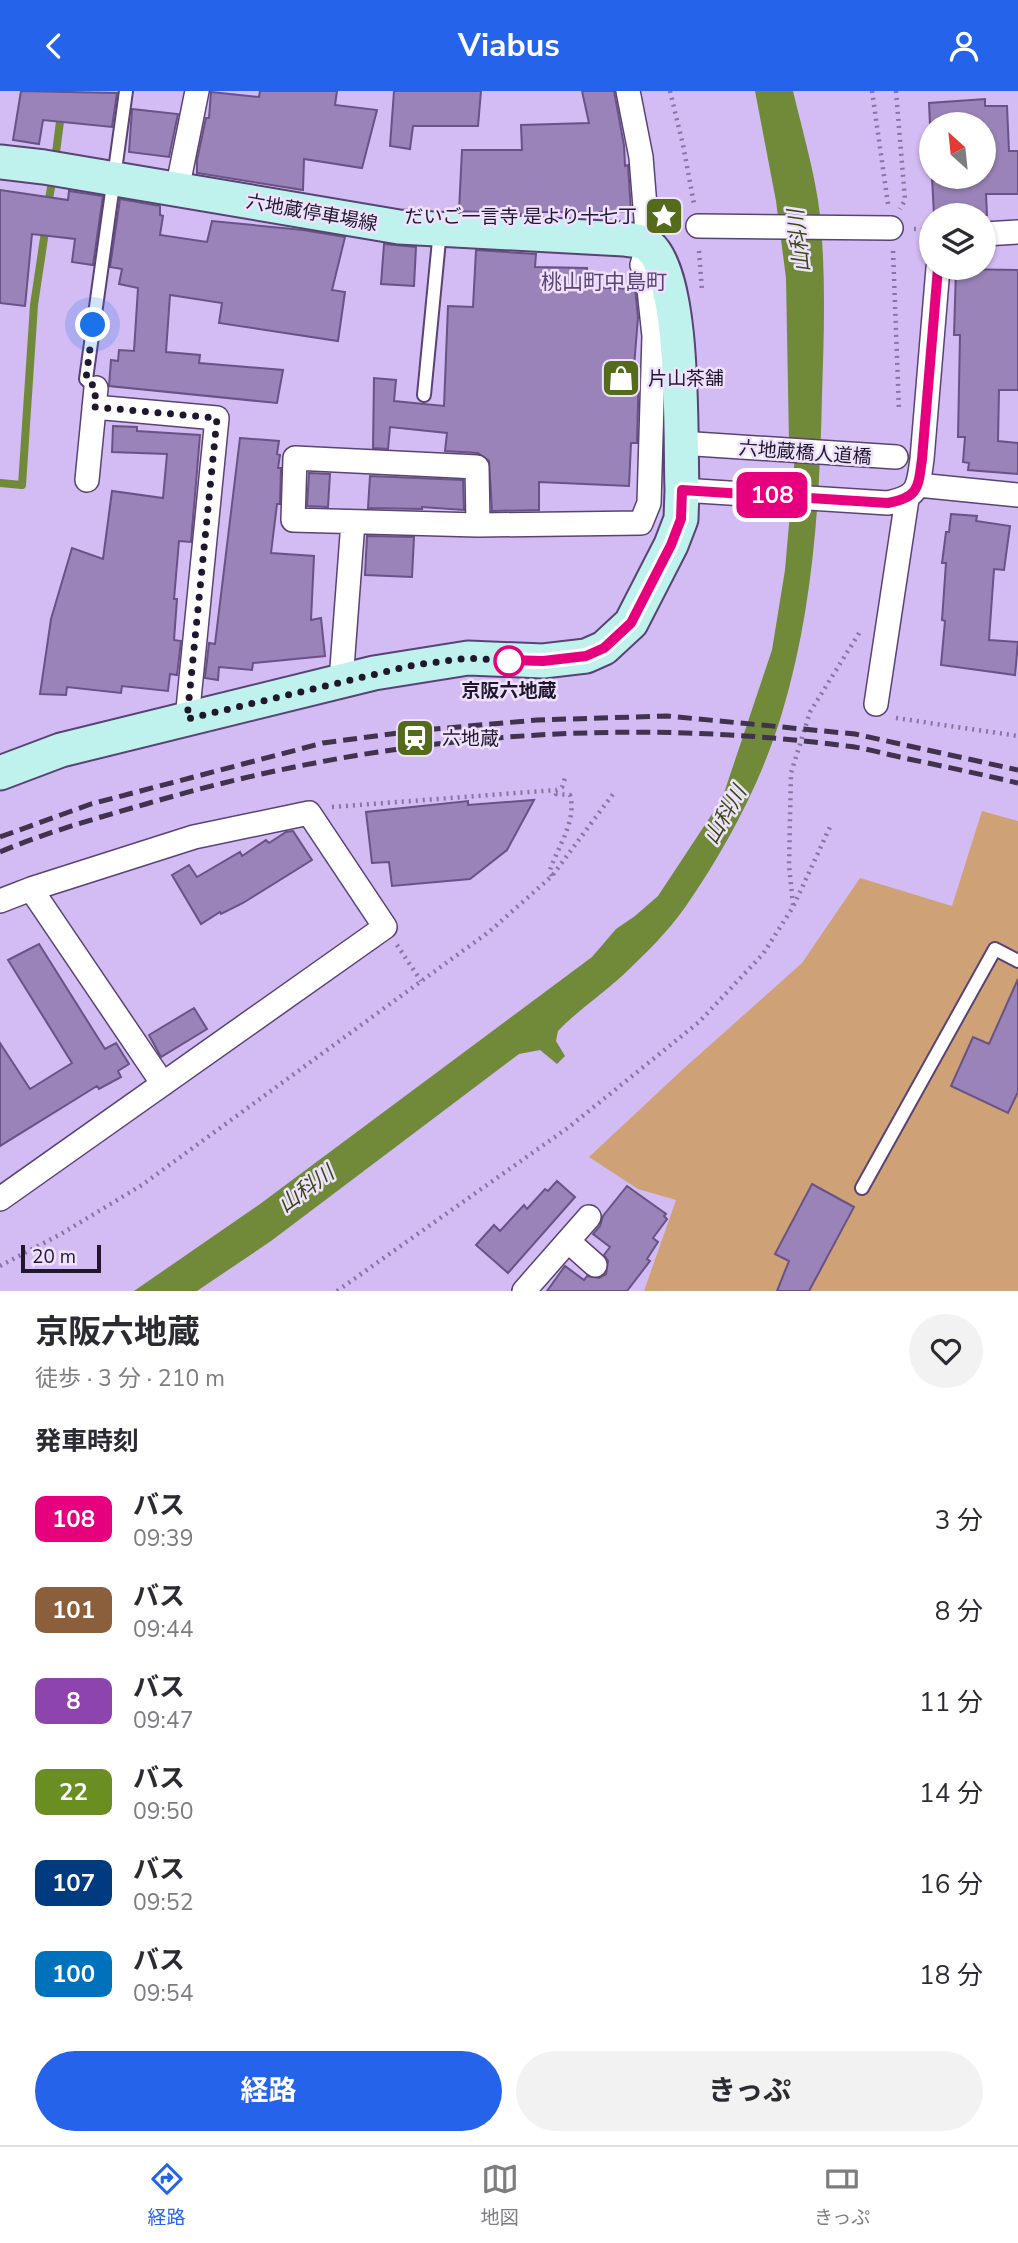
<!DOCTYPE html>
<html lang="ja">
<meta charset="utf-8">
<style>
body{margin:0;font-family:"Nunito Sans","Noto Sans JP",sans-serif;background:#f2f2f3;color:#2b2b33;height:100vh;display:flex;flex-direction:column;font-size:26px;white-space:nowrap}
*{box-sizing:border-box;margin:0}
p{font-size:23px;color:#7c7c81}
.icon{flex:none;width:38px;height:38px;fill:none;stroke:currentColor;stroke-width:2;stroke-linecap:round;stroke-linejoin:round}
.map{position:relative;height:1200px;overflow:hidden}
.panel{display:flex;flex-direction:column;background:#fff;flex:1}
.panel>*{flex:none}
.badge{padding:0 14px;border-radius:10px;font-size:24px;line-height:46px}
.needle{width:46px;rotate:333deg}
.fabs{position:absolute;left:919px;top:21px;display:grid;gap:14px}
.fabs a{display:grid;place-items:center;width:77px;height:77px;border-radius:50%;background:#fff;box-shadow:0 2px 5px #0004;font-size:35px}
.scale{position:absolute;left:21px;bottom:18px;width:80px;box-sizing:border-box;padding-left:7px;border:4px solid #20172c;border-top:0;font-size:19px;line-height:24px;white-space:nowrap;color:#20172c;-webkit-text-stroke:5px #eee2ff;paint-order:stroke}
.you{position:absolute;width:35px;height:35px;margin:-18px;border:5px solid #fff;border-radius:50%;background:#1a73e8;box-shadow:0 0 0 10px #1a73e833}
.map>.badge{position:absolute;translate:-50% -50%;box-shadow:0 0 0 4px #fff}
h2{padding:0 35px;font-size:26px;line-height:63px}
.round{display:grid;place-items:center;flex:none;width:74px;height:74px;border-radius:37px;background:#f2f2f3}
.overview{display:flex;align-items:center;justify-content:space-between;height:119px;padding:0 35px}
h1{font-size:33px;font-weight:700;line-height:52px}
.cta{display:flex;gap:14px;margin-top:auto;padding:14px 35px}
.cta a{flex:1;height:80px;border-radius:42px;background:#2563eb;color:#fff;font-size:28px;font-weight:700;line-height:80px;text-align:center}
.cta a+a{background:#f2f2f3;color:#2b2b33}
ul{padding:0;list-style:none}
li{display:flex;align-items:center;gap:21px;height:91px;padding:0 35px}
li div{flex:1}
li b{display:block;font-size:26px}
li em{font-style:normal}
li .badge{min-width:77px;font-weight:700;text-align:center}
header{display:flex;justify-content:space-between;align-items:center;height:91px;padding:0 35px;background:#2563eb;color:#fff;font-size:32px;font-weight:700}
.tab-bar{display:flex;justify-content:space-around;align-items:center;height:98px;border-top:2px solid #e1e1e2;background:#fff;font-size:19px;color:#7c7c81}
.tab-bar a{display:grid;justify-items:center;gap:4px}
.tab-bar .on{color:#2563eb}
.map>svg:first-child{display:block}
</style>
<header><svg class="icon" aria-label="back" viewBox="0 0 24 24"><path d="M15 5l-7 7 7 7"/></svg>Viabus<svg class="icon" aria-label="person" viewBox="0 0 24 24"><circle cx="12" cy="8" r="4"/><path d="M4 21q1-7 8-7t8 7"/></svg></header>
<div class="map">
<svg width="1018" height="1200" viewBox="0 0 1018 1200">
<rect width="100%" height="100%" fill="#d3bbf3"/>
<!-- green -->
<path fill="#cfa176" d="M982 720 1018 730V1200H644L676 1109 638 1098 589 1066 681 980 802 872 860 787 952 815Z"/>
<!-- water -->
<path fill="#718a39" d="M755 0H793C802 38 816 86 820 124 826 183 824 244 822 303 820 409 813 520 782 622 762 690 726 757 686 815 668 841 644 864 622 885 601 904 577 920 558 940L556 950 565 965 557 973 540 959 519 963 271 1150 197 1200H134L260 1113 592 866 616 838 635 825 658 805 722 708 772 559 785 479 796 353 789 352 786 187 776 110Z"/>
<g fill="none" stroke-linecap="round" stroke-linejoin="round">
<!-- stream -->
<path stroke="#718a39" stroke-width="8" d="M55 69 61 23
M48 114 53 85
M0 392 22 394 34 214 46 134"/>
</g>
<!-- building -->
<path fill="#9a83b8" stroke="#695284" stroke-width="2" d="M21 0 117 2 112 36 43 29 39 53 13 49Z
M260 0H337L335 14 377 19 362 77 304 68 303 99 197 82V69L206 27H209L211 1 259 6Z
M394 0H481L478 35H413L410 58 390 55Z
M582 0H614L624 54 625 75 628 74 631 121H538V124L459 120 462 59H522L521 34 589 32Z
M985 8V15H1007L1009 60H1018V103H986L987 124H934L932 86H984V33H930L929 12Z
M132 18 178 23 169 66 129 61Z
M0 99 68 109 69 100 103 105 93 174 72 171 75 148 32 143 25 215 0 212Z
M120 108 160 115V124L163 125 160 144 207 151 212 130 303 139 345 146 332 199 345 201 338 250 219 232 222 212 170 204 166 261 200 264 199 272 283 279 277 312 109 295 111 269 118 270 119 259 134 260 138 197 119 193 122 178 110 176Z
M384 153 416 156 414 195 381 193Z
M476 159 536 163 535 176 587 177 586 196 635 198 638 226 634 276H639L637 352H631L629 395 539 391V419L492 420 489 370 478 362 445 360 447 342 390 336 388 358 373 357 374 287 396 289 394 310 444 315 448 215 473 216Z
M956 178 1018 179V299H999L998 350 1018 352V383L968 379 969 372 963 371 965 346H958L960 244H954Z
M113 335 137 336V340L200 344 191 451 179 450 174 508H177L174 549 181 550 177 584 170 583 168 600 122 595 121 602 67 596 66 604 40 603 51 528 72 457 103 468 112 400 163 407 167 363 112 361Z
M240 347 279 350 277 363 280 364 278 377H281L280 413H277L271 462 314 465 311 529 321 527 325 565 253 572 252 579 219 576 218 589 205 587 209 552 215 553Z
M309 382 330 383 328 416 307 415Z
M370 385 463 389 464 419 422 416V418L368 417Z
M951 423 977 425 976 430 1010 435 1004 479 994 478 989 549 1018 551 1015 584 941 574 945 530 942 529 946 472H942L946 441H949Z
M367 445 414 446 412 486 365 484Z
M534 709 507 759 470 788 392 795 389 771 372 772 366 721 468 710V714Z
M293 740 312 769 243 812 221 823 220 821 201 833 172 784 189 774 197 786 240 761 242 765 266 749 269 752 286 741Z
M39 853 105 958 116 952 129 973 118 980 121 986 99 998 97 995 0 1055V952L30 998 72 972 8 869Z
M1018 888V1001L1008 1022 951 995 973 946 989 953Z
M194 917 207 938 161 966 149 944Z
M557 1090 575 1106 508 1182 476 1154 494 1134 500 1140 524 1114 527 1118 545 1098 548 1100Z
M812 1093 854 1116 809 1200H777L789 1170 775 1163Z
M627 1095 666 1123 664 1125 667 1128 653 1147 658 1151 647 1168 650 1170 627 1200H547L565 1175 584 1189 587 1185 599 1187 606 1183 608 1170 604 1164 610 1156 593 1143 600 1135 603 1125Z"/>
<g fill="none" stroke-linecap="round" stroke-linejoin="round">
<!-- lane casing -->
<g stroke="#594373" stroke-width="16">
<path id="lane" d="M96 297 86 288 126 0
M424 304 440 139
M862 1097 995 858 1018 870"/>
</g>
<!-- street casing -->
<g stroke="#594373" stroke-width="26">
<path id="street" d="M177 99 197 0
M698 135 891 137
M984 143 1018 141
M94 316 217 327 187 628
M680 352 896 366
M87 389 96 297
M918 394 1018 404
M682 399 888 412C919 405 918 397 922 368L938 177
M478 434 477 376 295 367 293 429 478 434 641 432 649 412 654 245 648 189 642 174 648 153 641 66 628 0
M341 590 353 431
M876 613 907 408
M31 798 163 993
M0 810 31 798 194 746 309 722 385 836 0 1108
M568 1150 595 1174
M524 1200 589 1126"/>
</g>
<!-- secondary casing -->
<g stroke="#594373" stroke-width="37">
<path id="secondary" d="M0 71 44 76 399 136 624 148C631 149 644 150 649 155 686 186 680 348 682 399L681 428 671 454 631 532 604 557 586 565 543 570 468 567 374 582 61 659 0 682"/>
</g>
<!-- path -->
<path stroke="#86759e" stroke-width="4.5" stroke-dasharray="2 5" stroke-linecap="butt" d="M670 0 683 54 694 113
M872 0 888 113
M896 0 905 109 900 118
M914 138 931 139
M699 160 702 200
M893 160 899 319
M896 627 1018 645
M332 716 556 699 562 696 565 687
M552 785 550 779C558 755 577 730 570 704L556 703V699
M793 814 789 774 791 682 810 621 861 539
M397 854 421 890
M0 1175 61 1143 142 1094 490 840 552 785 613 703
M337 1200 569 1036 699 931 763 863 793 816 830 736"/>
<!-- lane -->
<use href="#lane" stroke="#fff" stroke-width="12"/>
<!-- street -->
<use href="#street" stroke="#fff" stroke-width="23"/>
<!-- secondary -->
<use href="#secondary" stroke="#bff2ed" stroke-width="33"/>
<!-- rail -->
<path stroke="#3f334e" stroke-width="5" stroke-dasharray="14 7" stroke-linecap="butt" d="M0 746 91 713 323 652 413 640 537 629 667 625 855 643 1018 679
M0 761C47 741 97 727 146 713 373 646 611 624 847 655 866 657 885 663 904 667 942 675 980 683 1018 692"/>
</g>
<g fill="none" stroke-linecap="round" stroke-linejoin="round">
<!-- line casing -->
<g stroke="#fff" stroke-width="16">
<path id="line" d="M506 569 543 570 586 565 604 557 631 532 671 454 681 428 682 399 888 412C919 406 918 397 922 368L938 177"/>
</g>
<!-- line -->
<use href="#line" stroke="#e6007e" stroke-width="10"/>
<!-- walk -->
<path stroke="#20172c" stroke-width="7" stroke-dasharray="0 12.6" d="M93 234 86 288 96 297 94 316 217 327 187 628 414 574 468 567 509 570"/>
</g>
<!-- icons -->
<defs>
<g id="sight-square" transform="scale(2.0125)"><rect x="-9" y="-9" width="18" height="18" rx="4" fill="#546b1b" stroke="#eee2ff"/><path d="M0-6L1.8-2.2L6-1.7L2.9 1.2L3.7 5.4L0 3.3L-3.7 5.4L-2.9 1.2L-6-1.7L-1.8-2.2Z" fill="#fff"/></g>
<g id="shop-square" transform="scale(2.0125)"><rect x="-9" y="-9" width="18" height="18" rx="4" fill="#546b1b" stroke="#eee2ff"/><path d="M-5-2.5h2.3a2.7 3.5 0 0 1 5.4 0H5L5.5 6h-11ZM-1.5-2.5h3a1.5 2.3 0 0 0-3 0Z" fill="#fff"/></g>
<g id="station-square" transform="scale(2.0125)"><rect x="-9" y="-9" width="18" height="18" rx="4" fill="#546b1b" stroke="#eee2ff"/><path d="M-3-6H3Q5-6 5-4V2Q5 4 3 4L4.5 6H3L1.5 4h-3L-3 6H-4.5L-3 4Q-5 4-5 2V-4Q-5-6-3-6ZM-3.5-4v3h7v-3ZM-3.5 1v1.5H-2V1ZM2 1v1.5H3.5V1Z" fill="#fff"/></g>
</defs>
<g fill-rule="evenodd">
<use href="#sight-square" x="664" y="125"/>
<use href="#shop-square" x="621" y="287"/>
<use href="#station-square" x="415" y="647"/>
</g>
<!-- markers -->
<circle fill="#fff" stroke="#e6007e" stroke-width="3.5" cx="509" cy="570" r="14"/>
<g text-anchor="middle" stroke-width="5" stroke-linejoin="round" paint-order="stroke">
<!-- street labels -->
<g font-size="19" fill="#20172c" stroke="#eee2ff">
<text transform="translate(312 121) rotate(10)" y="7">六地蔵停車場線</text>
<text transform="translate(805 361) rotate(4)" y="7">六地蔵橋人道橋</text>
</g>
<!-- poi labels -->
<g font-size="19" fill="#20172c" stroke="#eee2ff" text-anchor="start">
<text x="637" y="132" text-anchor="end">だいご一言寺 是より十七丁</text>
<text x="648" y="294">片山茶舗</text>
<text x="442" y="654">六地蔵</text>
</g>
<!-- stop labels -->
<g font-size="19" font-weight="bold" fill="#20172c" stroke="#eee2ff">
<text x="509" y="606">京阪六地蔵</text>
</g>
<!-- water labels -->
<g font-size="21" font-style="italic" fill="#39490d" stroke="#eee2ff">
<text transform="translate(799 150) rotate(-96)" y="7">山科川</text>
<text transform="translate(725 724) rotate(-60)" y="7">山科川</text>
<text transform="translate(306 1098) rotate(-36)" y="7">山科川</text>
</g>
<!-- neighbourhood labels -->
<g font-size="21" fill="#5b4475" stroke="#eee2ff">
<text x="604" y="198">桃山町中島町</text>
</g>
</g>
</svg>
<div class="fabs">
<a><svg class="needle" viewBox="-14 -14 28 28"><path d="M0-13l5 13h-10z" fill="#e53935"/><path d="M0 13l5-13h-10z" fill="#7c7c81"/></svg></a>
<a><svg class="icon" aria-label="layers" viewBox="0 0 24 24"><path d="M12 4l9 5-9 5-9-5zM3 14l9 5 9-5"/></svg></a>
</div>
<div class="scale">20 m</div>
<div class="you" style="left:93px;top:234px"></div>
<b class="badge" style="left:772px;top:404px;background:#e6007e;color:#fff">108</b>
</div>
<section class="panel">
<div class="overview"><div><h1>京阪六地蔵</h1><p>徒歩 · 3 分 · 210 m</p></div><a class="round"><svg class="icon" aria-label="heart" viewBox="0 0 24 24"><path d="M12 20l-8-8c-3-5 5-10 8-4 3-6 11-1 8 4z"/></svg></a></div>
<h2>発車時刻</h2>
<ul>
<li><span class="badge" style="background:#e6007e;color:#fff">108</span><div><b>バス</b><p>09:39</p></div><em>3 分</em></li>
<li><span class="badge" style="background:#8b5e3c;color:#fff">101</span><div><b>バス</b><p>09:44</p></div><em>8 分</em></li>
<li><span class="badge" style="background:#8e44ad;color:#fff">8</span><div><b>バス</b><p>09:47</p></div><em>11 分</em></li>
<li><span class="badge" style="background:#6b8e23;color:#fff">22</span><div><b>バス</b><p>09:50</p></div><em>14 分</em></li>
<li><span class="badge" style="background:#003b80;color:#fff">107</span><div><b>バス</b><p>09:52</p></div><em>16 分</em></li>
<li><span class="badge" style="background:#0072bc;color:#fff">100</span><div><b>バス</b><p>09:54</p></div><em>18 分</em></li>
</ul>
<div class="cta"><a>経路</a><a>きっぷ</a></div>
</section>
<nav class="tab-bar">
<a class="on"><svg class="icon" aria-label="directions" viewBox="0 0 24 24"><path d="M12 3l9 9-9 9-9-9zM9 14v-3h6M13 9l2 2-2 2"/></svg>経路</a>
<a><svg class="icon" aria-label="map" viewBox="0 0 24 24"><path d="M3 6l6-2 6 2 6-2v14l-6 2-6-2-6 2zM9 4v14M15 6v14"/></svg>地図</a>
<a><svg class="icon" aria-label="tickets" viewBox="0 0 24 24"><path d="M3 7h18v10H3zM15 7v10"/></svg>きっぷ</a>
</nav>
